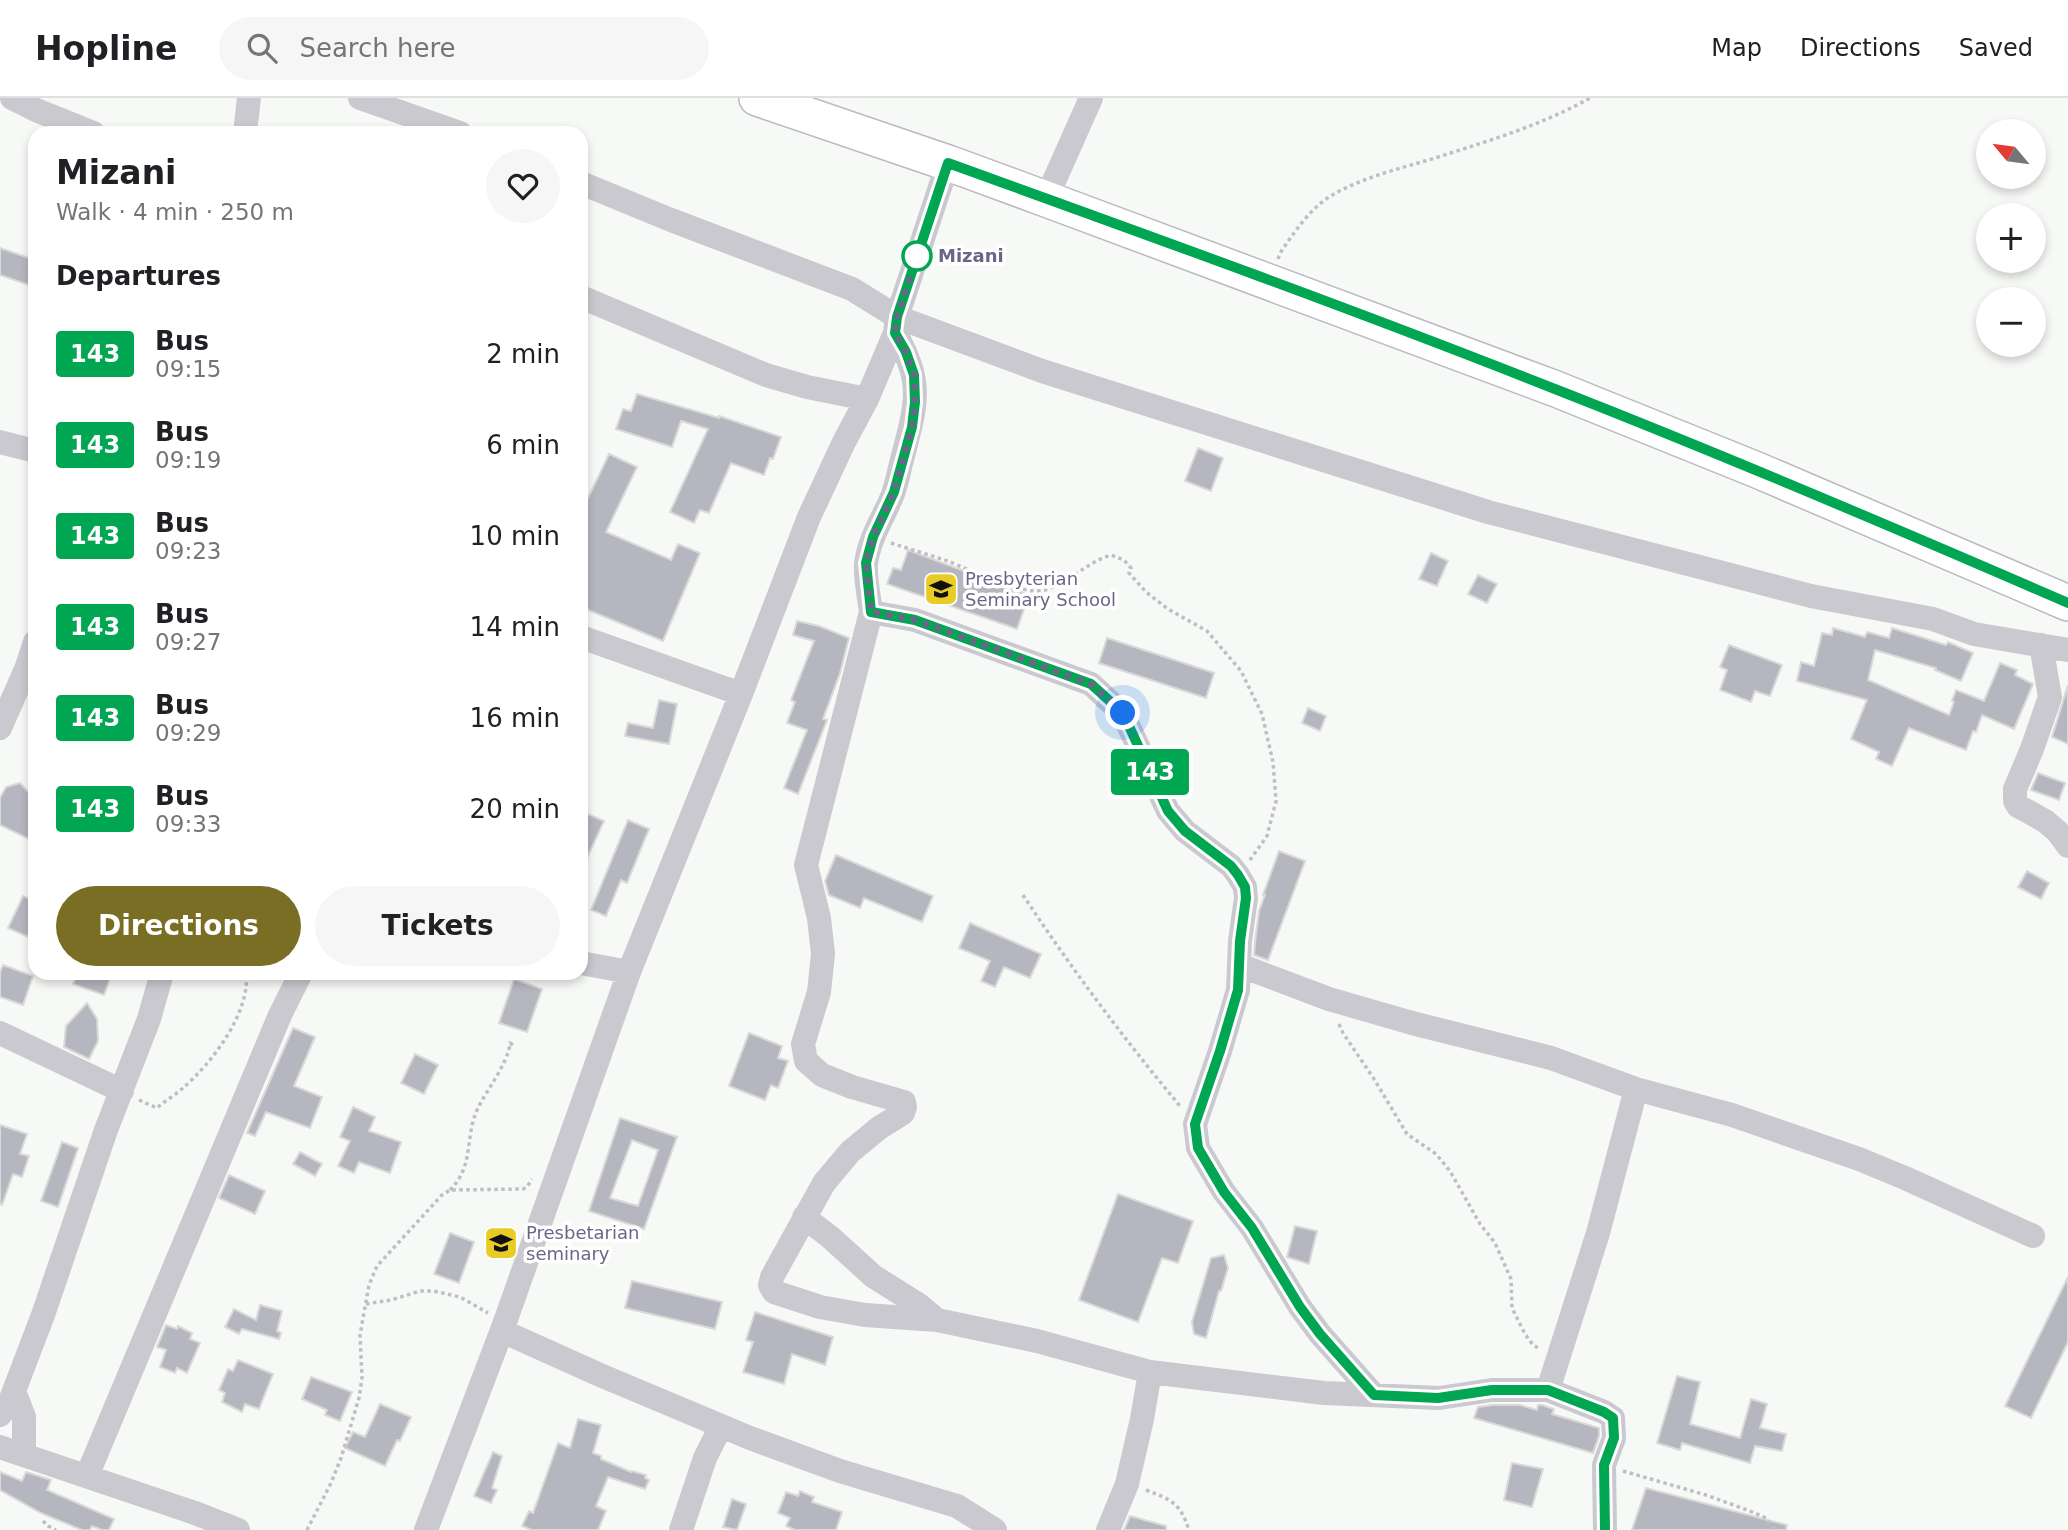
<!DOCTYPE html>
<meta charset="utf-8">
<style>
body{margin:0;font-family:"DejaVu Sans",sans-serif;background:#f6f6f6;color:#202124;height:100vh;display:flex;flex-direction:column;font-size:26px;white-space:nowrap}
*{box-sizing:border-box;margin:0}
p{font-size:23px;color:#757577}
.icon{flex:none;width:38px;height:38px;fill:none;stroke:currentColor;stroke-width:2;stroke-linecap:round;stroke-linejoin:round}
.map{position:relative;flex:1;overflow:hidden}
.panel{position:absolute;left:28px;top:28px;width:560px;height:854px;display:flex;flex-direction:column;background:#fff;border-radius:21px;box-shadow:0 4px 10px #0003}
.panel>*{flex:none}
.badge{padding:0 14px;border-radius:5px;font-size:24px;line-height:46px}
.needle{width:46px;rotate:299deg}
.fabs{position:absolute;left:1976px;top:21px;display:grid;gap:14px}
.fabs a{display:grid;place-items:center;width:70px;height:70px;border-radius:50%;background:#fff;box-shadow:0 4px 10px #0003;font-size:35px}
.you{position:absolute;width:35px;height:35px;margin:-18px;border:5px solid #fff;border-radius:50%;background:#1a73e8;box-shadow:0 0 0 10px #1a73e833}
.map>.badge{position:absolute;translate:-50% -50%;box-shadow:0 0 0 4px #fff}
h2{padding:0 28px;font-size:26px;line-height:63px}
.round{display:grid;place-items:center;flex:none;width:74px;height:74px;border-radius:37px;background:#f6f6f6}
.overview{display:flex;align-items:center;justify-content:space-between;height:119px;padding:0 28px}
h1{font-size:33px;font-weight:700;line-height:52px}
.action{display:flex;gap:14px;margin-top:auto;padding:14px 28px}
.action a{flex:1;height:80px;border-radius:42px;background:#7a6e25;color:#fff;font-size:28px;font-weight:700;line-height:80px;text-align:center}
.action a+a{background:#f6f6f6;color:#202124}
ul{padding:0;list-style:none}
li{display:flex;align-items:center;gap:21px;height:91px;padding:0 28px}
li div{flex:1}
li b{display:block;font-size:26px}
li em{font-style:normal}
li .badge{min-width:77px;font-weight:700;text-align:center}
header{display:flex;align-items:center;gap:42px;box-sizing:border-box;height:98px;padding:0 35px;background:#fff;border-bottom:2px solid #e0e0e0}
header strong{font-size:33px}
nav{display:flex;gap:38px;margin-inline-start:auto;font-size:24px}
.search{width:490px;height:63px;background:#f6f6f6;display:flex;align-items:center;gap:18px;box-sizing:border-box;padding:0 24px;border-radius:38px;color:#757577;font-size:26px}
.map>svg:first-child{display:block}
</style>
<header>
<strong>Hopline</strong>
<div class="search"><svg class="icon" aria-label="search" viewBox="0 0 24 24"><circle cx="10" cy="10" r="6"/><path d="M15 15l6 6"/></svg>Search here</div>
<nav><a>Map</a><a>Directions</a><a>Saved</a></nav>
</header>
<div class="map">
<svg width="2068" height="1432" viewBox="0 0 2068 1432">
<rect width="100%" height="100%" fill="#f7f9f6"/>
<!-- building -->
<path fill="#b6b6c1" stroke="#d9dad8" stroke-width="2" fill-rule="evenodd" d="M0 150 35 162V189L0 177Z
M637 296 719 320V318L781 339 773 361 770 360 764 377 731 365 709 415 700 412 694 425 670 414 708 331 681 323 672 349 616 331 623 311 631 313Z
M1198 350 1223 360 1211 393 1185 383Z
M609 356 637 369 606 434 671 462 678 446 700 455 663 543 581 509V415Z
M908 452 1029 497 1017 531 887 486 893 470 901 472Z
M1431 455 1448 463 1437 488 1419 481Z
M1478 477 1497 486 1487 505 1468 496Z
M797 523 819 528 849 540 840 575 823 621 827 622 798 696 784 690 807 632 787 625 795 604 791 602 814 543 793 537Z
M1833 530 1865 539 1867 534 1889 540 1892 530 1946 547 1948 544 1973 555 1961 583 1935 572 1936 570 1875 552 1868 582 1949 617 1954 604 1952 603 1956 592 1984 603 2000 565 2017 572 2015 577 2033 586 2014 631 1982 617 1976 634 1973 633 1966 652 1909 630 1892 668 1876 661 1879 654 1851 641 1867 602 1797 583 1801 564 1814 568 1822 535 1832 537Z
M1107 540 1214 575 1206 600 1099 565Z
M1729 547 1782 567 1770 598 1755 593 1751 604 1720 592 1727 572 1720 569Z
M2068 587V646L2052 639Z
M659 602 677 606 669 646 625 638 628 625 653 630Z
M1308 610 1326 618 1320 633 1302 625Z
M2038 675 2065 685 2059 702 2031 692Z
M20 685 35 701V744L0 727V700L6 689Z
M581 713 604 723 581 773Z
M628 722 649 731 627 785 621 782 606 818 591 812Z
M1279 753 1305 763 1268 862 1254 857 1255 844 1259 813 1265 797H1263Z
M836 757 933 798 922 824 864 800 860 810 829 797 825 783Z
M2027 773 2049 785 2041 801 2018 789Z
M23 798 35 803V835L30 833 28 839 8 830Z
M970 825 1041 856 1030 880 1004 869 995 889 981 883 990 863 959 850Z
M3 867 33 878 23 907 0 899V874Z
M77 875H112L104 897 73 886Z
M514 881 542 891 527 934 499 925Z
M87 905 97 921 98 943 89 961 64 949 66 928Z
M293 930 315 939 294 988 322 999 310 1030 266 1014 255 1038 247 1035Z
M749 935 782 948 778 960 788 963 778 990 771 987 765 1002 729 988Z
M415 956 438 967 424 996 401 985Z
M353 1009 375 1019 369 1033 401 1044 390 1075 359 1064 354 1075 338 1068 350 1043 340 1039Z
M620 1020 677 1039 644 1131 589 1113ZM632 1042 658 1052 638 1108 610 1100Z
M0 1027 27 1036 20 1056 29 1058 22 1079 13 1076 2 1107 0 1106Z
M62 1044 78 1050 58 1109 41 1103Z
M300 1054 322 1066 315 1078 293 1066Z
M229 1077 265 1093 255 1116 219 1100Z
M1118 1096 1193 1123 1178 1165 1162 1160 1138 1224 1079 1202Z
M1295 1128 1317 1133 1309 1166 1287 1159Z
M450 1135 474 1144 459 1185 434 1176Z
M1224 1157 1228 1170 1221 1193H1219L1206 1240 1194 1236 1192 1224 1211 1160Z
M2068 1179V1244L2031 1320 2005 1308Z
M632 1183 722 1204 715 1231 625 1210Z
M260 1207 282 1213 277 1233 281 1235 279 1241 242 1231 239 1236 225 1229 234 1211 256 1222Z
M755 1214 833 1239 825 1267 792 1256 784 1286 743 1274 753 1244 746 1242Z
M166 1227 177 1231 178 1228 192 1235 190 1241 200 1245 187 1275 177 1270 175 1275 160 1269 166 1252 157 1249Z
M238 1262 273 1276 259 1311 245 1306 242 1314 222 1304 225 1295 219 1292 228 1271 233 1273Z
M1677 1278 1700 1284 1690 1326 1740 1340 1751 1301 1767 1306 1760 1330 1786 1336 1782 1353 1755 1348 1750 1365 1682 1345 1680 1352 1657 1345Z
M311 1279 352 1294 340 1323 325 1317 327 1312 302 1301Z
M380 1306 411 1319 400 1343 397 1342 385 1368 345 1350 353 1334 365 1339Z
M1493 1307H1520L1537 1312 1538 1307H1542L1554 1311 1552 1316 1599 1330V1338L1593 1355 1474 1320 1478 1309Z
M578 1321 601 1327 593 1355 601 1358V1361L631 1374 632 1373 646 1377 645 1380 649 1382 645 1391 608 1379 596 1408 606 1413 598 1432H532L522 1428 529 1413 533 1415 558 1345 570 1350Z
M493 1354 502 1358 492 1390 497 1392 491 1405 474 1398Z
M1512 1365 1543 1371 1532 1409 1504 1402Z
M0 1374 22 1383 26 1374 51 1382 47 1392 114 1421 109 1432H102L92 1428 90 1432H82L41 1415 0 1392Z
M1646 1390 1787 1427 1786 1432H1632Z
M800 1393 814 1399 812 1404 842 1414 836 1432H795L786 1428 790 1420 778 1415 786 1394 798 1398Z
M732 1401 746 1406 737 1432 723 1429Z
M1130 1418 1166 1428V1432H1124Z"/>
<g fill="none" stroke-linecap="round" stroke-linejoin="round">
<!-- highway casing -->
<g stroke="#b9b9bf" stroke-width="38">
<path id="highway" d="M757 0 948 65 1046 101 1556 291 1757 372 2068 505"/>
</g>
<!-- path -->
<path stroke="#bebec3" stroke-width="3.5" stroke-dasharray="3.5 3.5" stroke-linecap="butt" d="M1278 161 1280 155C1294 135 1308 113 1329 99 1362 79 1399 71 1435 60 1488 43 1542 27 1590 0
M891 445C910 451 929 457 948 463 970 472 1022 498 1045 492 1069 485 1087 464 1111 457L1124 462 1131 470 1129 475 1146 494 1168 511 1207 533 1241 573 1262 616 1273 664 1276 703 1267 738 1250 762
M1023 797C1071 870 1124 941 1180 1008
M1339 926 1343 935 1374 981 1407 1036 1436 1056 1450 1073 1480 1126 1495 1145 1511 1181 1512 1210 1525 1236 1533 1247 1540 1251
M139 1002 157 1010C165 1003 175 997 183 990 211 966 251 914 246 875
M450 1092C475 1067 464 1039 478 1010 487 991 508 966 510 945L513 947
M366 1206 391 1202 420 1193H433L460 1199 488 1215
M1623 1373 1706 1397 1750 1413 1764 1419 1776 1432
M1146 1392C1172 1402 1180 1405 1189 1432
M43 1423 48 1428 56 1432
M307 1432 331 1385 341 1360 359 1300 362 1280 360 1237 369 1187 377 1168 442 1097 450 1092 523 1091 527 1089 532 1081"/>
<!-- minor -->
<path stroke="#c9c9cf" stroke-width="24" d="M12 0 36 12 93 35
M360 0 460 35
M245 35 249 0
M581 85 671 122 852 191 897 219 1042 273 1488 414 1811 498 1933 521 1974 536 2068 552
M1046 101 1091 0
M581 199 766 277 807 289 867 301
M895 235C923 282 917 304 904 354 900 367 898 382 893 396 884 419 869 440 866 466 865 481 869 498 871 514L915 522 1091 586 1123 616 1168 713 1185 733 1231 768 1238 777 1245 789 1246 800 1240 843 1238 892 1220 953 1195 1026 1198 1050 1224 1094 1252 1130 1300 1209 1320 1236 1374 1297
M0 344 35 353
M871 514 806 767 819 820 823 856 819 894 803 946 806 963 822 977 852 989 904 1004 905 1009 903 1015 879 1030 850 1054 824 1085 772 1179 770 1187 774 1194 820 1209 865 1217 937 1222 1037 1243 1150 1274 1324 1295 1439 1300 1492 1292H1548L1604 1314 1613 1320 1614 1340 1604 1367 1605 1432
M581 539 741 596
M2041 547 2050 599 2032 651 2015 691V703L2018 708 2045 723 2057 733 2068 748
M0 630 26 571 35 544
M581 865 629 874
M1239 867 1329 901 1412 925 1551 960 1636 991 1732 1017 1859 1061 1905 1080 2033 1138
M0 935 122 993
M804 1119 830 1139 873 1178 919 1207 937 1222
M502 1233 600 1277 750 1340 840 1373 957 1408 995 1432
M1548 1292 1598 1135 1636 991
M14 1293 24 1319V1356
M0 1317 9 1306 43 1217 106 1032 149 921 162 875
M0 1349 195 1415 238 1432
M87 1378 280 917 301 875
M426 1432 505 1224 629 874 741 596 809 419 844 344 867 301 895 235 897 219 948 65
M681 1432 705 1360 721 1328
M1108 1432 1127 1386 1142 1321 1150 1274"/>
<!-- highway -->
<use href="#highway" stroke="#fff" stroke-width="35"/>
</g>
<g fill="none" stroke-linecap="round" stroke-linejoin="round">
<!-- line casing -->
<g stroke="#fff" stroke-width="16">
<path id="line" d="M1605 1432 1604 1367 1614 1340 1613 1320 1604 1314 1548 1292H1492L1438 1300 1374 1297 1320 1236 1300 1209 1252 1130 1224 1094 1198 1050 1195 1026 1220 953 1238 892 1240 843 1246 800 1245 789 1238 777 1231 768 1185 733 1168 713 1123 615 1091 586 915 522 871 514 866 465 873 439 894 394 912 329 915 304 914 277 906 254 895 235 897 219 948 65C1153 139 1358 213 1560 293 1731 360 1900 432 2068 505"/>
</g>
<!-- line -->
<use href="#line" stroke="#00a651" stroke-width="10"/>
<!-- walk -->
<path stroke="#696788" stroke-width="7" stroke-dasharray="0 12.6" d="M917 158 897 219 895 235 906 254 914 277 915 304 912 329 894 394 873 439 866 465 871 514 915 522 1091 586 1123 615"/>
</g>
<!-- icons -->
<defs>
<g id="school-square" transform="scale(1.75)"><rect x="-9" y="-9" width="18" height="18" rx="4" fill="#e8cc26" stroke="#fff"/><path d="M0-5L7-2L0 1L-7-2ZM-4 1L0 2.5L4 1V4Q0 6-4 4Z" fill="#111"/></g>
</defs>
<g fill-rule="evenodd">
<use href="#school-square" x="941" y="491"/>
<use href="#school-square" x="501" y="1145"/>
</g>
<!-- markers -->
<circle fill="#fff" stroke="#00a651" stroke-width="3.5" cx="917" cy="158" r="14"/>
<g text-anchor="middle" stroke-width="7" stroke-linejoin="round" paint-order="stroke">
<!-- stop labels -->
<g font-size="18" font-weight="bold" fill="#696788" stroke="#fff" text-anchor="start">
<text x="938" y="164">Mizani</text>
</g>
<!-- poi labels -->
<g font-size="18" fill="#696788" stroke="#fff" text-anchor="start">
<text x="965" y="487">Presbyterian<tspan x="965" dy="21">Seminary School</tspan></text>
<text x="526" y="1141">Presbetarian<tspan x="526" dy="21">seminary</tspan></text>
</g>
</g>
</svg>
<div class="fabs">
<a><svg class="needle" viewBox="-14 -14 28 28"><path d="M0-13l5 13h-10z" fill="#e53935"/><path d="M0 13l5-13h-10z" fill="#757577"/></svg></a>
<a>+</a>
<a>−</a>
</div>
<div class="you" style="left:1123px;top:615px"></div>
<b class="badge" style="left:1150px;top:674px;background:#00a651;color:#fff">143</b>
<section class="panel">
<div class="overview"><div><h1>Mizani</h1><p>Walk · 4 min · 250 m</p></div><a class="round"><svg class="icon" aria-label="heart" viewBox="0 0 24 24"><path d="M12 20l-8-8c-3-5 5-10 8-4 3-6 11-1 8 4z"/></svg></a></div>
<h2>Departures</h2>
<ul>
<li><span class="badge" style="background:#00a651;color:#fff">143</span><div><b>Bus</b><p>09:15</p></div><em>2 min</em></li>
<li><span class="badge" style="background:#00a651;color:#fff">143</span><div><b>Bus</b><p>09:19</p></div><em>6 min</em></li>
<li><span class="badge" style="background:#00a651;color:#fff">143</span><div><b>Bus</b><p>09:23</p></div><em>10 min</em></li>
<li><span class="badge" style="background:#00a651;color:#fff">143</span><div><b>Bus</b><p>09:27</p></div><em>14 min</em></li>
<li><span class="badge" style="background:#00a651;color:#fff">143</span><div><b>Bus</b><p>09:29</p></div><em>16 min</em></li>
<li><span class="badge" style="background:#00a651;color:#fff">143</span><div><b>Bus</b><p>09:33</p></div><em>20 min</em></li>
</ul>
<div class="action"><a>Directions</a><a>Tickets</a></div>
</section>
</div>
